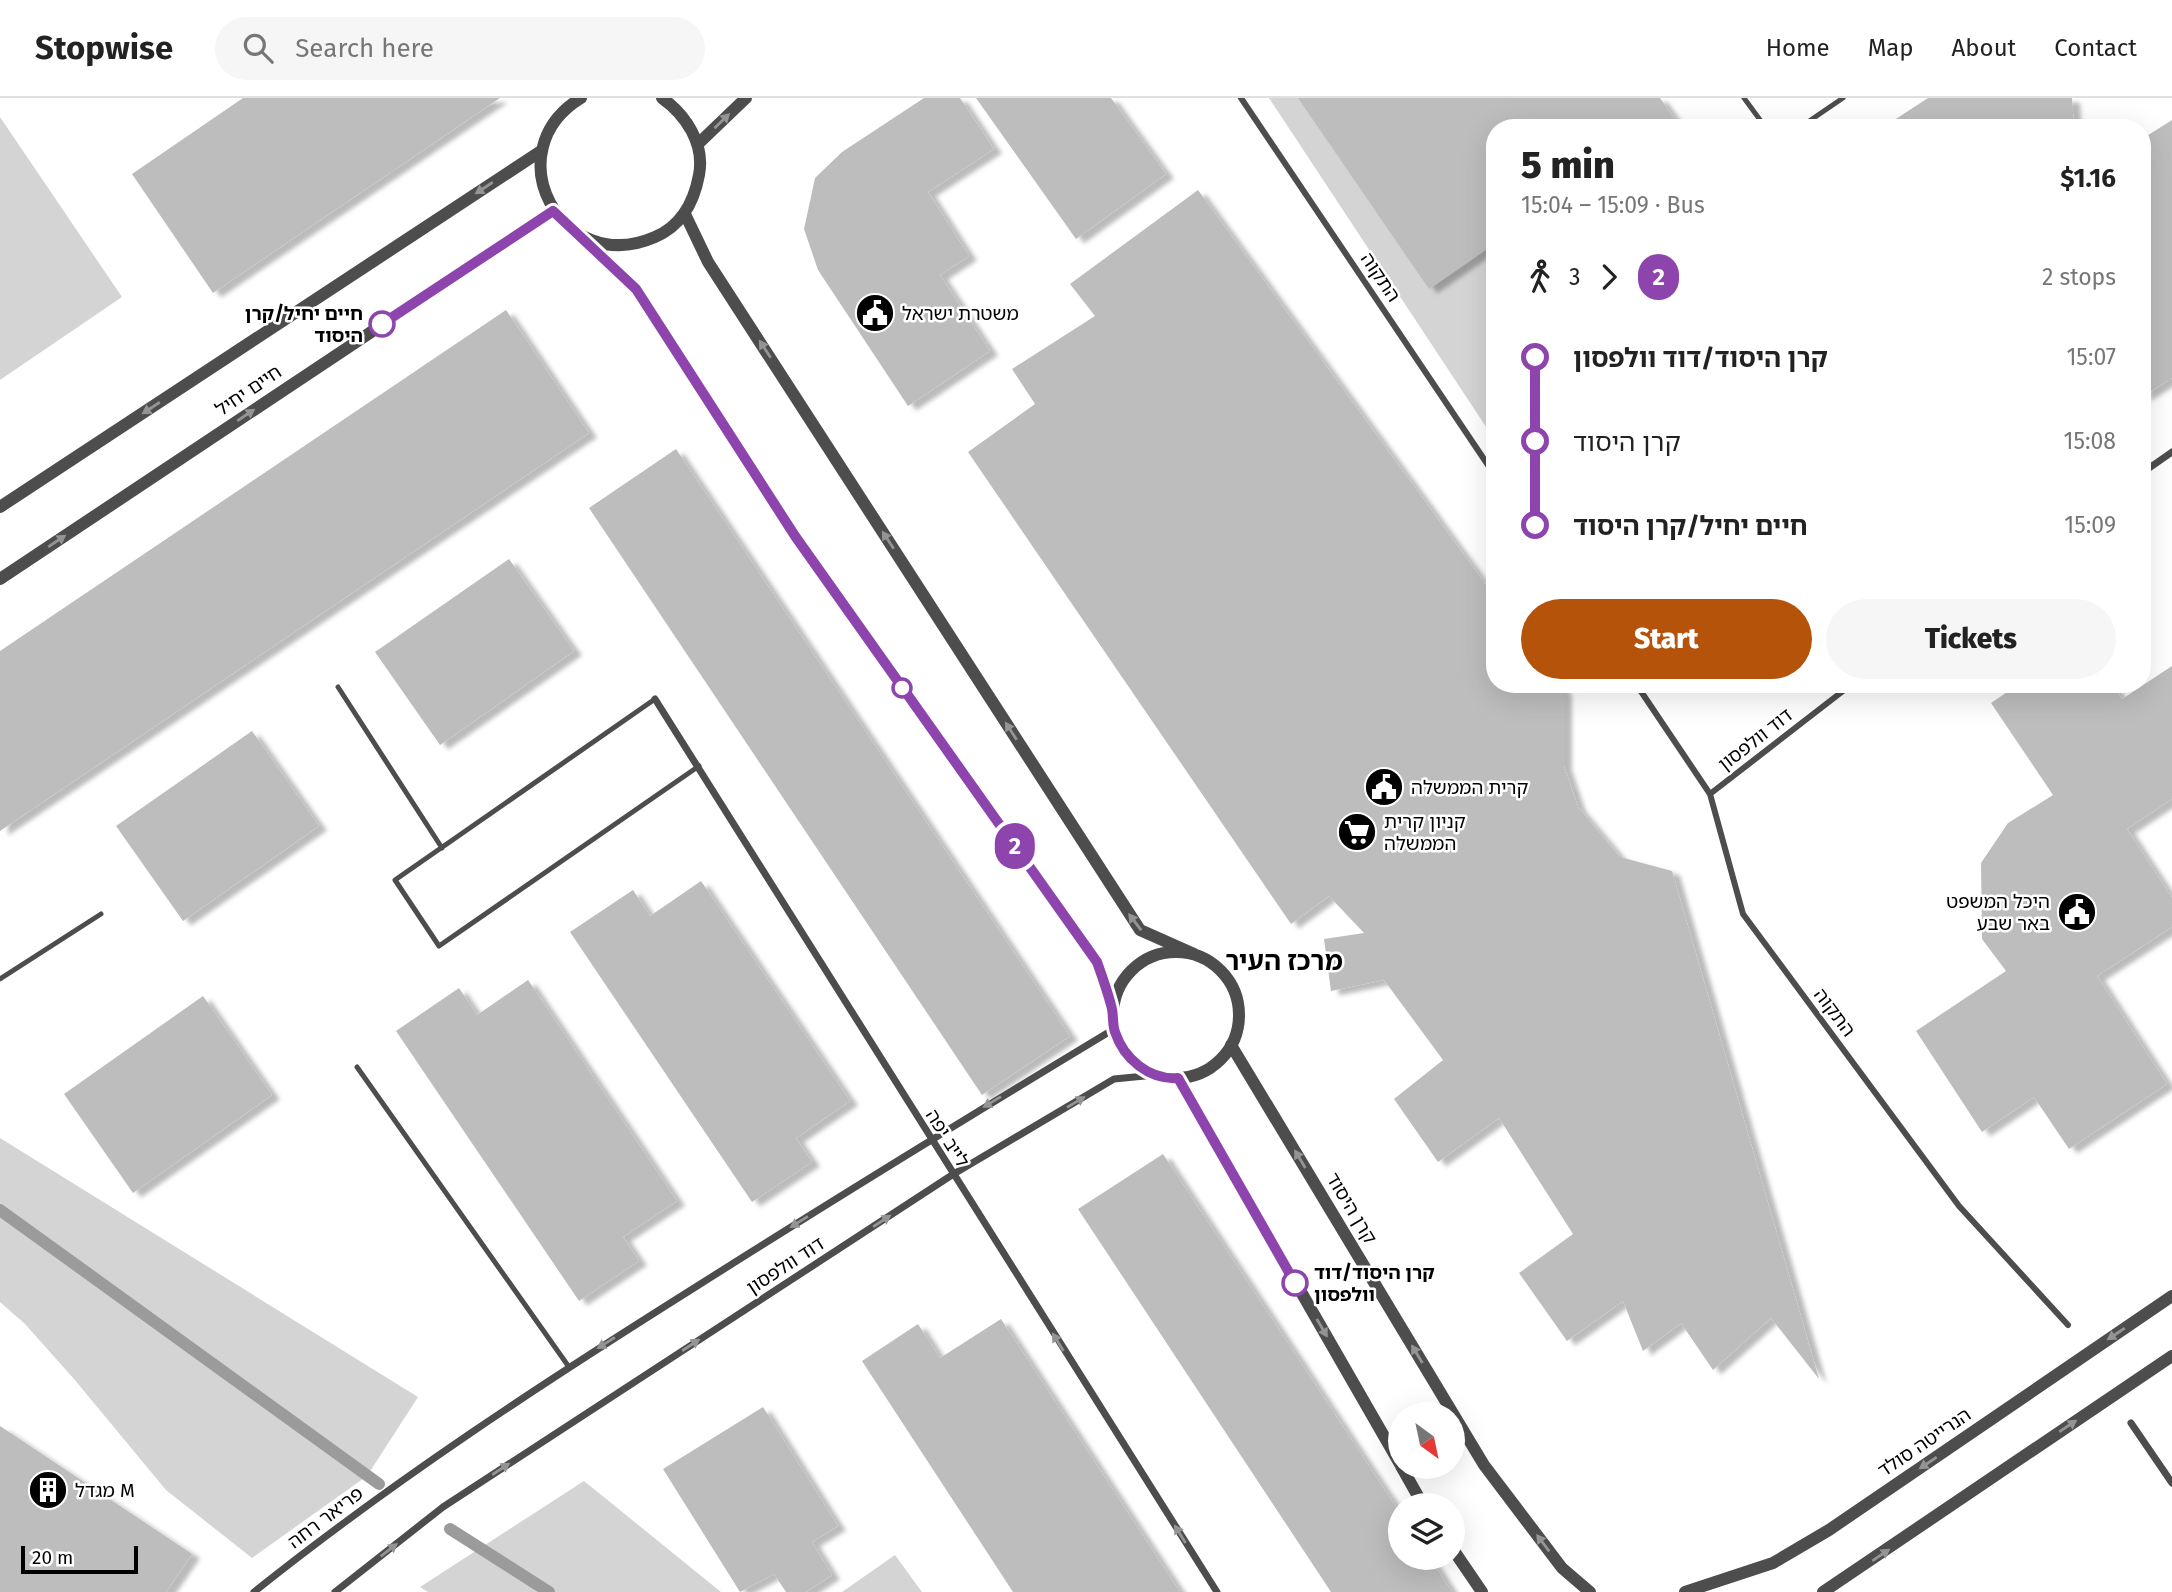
<!DOCTYPE html>
<meta charset="utf-8">
<style>
body{margin:0;font-family:"Fira Sans","Noto Sans Hebrew",sans-serif;background:#f6f6f6;color:#222;height:100vh;display:flex;flex-direction:column;font-size:26px;white-space:nowrap}
*{box-sizing:border-box;margin:0}
p{font-size:23px;color:#767676}
.icon{flex:none;width:38px;height:38px;fill:none;stroke:currentColor;stroke-width:2;stroke-linecap:round;stroke-linejoin:round}
.map{position:relative;flex:1;overflow:hidden}
.panel{position:absolute;left:1486px;top:21px;width:665px;height:574px;display:flex;flex-direction:column;background:#fff;border-radius:28px;box-shadow:0 7px 28px #0002}
.panel>*{flex:none}
.badge{padding:0 14px;border-radius:23px;font-size:24px;line-height:46px}
.needle{width:46px;rotate:147deg}
.fabs{position:absolute;left:1388px;top:1304px;display:grid;gap:14px}
.fabs a{display:grid;place-items:center;width:77px;height:77px;border-radius:50%;background:#fff;box-shadow:0 7px 28px #0002;font-size:35px}
.scale{position:absolute;left:21px;bottom:18px;width:117px;box-sizing:border-box;padding-left:7px;border:4px solid #000;border-top:0;font-size:19px;line-height:24px;white-space:nowrap;color:#000;-webkit-text-stroke:5px #fff;paint-order:stroke}
.map>.badge{position:absolute;translate:-50% -50%;box-shadow:0 0 0 4px #fff}
.legs{display:flex;align-items:center;gap:10px;height:77px;padding:0 35px;font-size:23px}
.legs p{margin-inline-start:auto}
.summary{display:flex;align-items:center;justify-content:space-between;height:119px;padding:0 35px}
h1{font-size:38px;font-weight:800;line-height:52px}
.button{display:flex;gap:14px;margin-top:auto;padding:14px 35px}
.button a{flex:1;height:80px;border-radius:42px;background:#b45309;color:#fff;font-size:28px;font-weight:800;line-height:80px;text-align:center}
.button a+a{background:#f6f6f6;color:#222}
ul{padding:0 35px;list-style:none}
li{display:flex;align-items:center;gap:24px;height:84px;font-size:26px}
li i{display:grid;place-items:center;width:10px;height:100%;margin:0 9px;background:currentColor}
li i::after{content:'';width:18px;height:18px;margin:-9px;border:5px solid;border-radius:50%;background:#fff}
li p{margin-inline-start:auto}
li:first-child i{background:linear-gradient(#0000 50%,currentColor 0)}
li:last-child i{background:linear-gradient(currentColor 50%,#0000 0)}
header{display:flex;align-items:center;gap:42px;box-sizing:border-box;height:98px;padding:0 35px;background:#fff;border-bottom:2px solid #e0e0e0}
header strong{font-size:33px}
nav{display:flex;gap:38px;margin-inline-start:auto;font-size:24px}
.search{width:490px;height:63px;background:#f6f6f6;display:flex;align-items:center;gap:18px;box-sizing:border-box;padding:0 24px;border-radius:38px;color:#767676;font-size:26px}
.map>svg:first-child{display:block}
</style>
<header>
<strong>Stopwise</strong>
<div class="search"><svg class="icon" aria-label="search" viewBox="0 0 24 24"><circle cx="10" cy="10" r="6"/><path d="M15 15l6 6"/></svg>Search here</div>
<nav><a>Home</a><a>Map</a><a>About</a><a>Contact</a></nav>
</header>
<div class="map">
<svg width="2172" height="1494" viewBox="0 0 2172 1494">
<defs>
<filter id="shadow"><feDropShadow dx="8" dy="4.5" stdDeviation="2" flood-color="#0004"/></filter>
</defs>
<rect width="100%" height="100%" fill="#fff"/>
<!-- green -->
<path fill="#d4d4d4" d="M1269 0H1654L1674 30H1494V193L1491 195 1494 200V341Z
M0 19 122 199 0 282Z
M0 1040 418 1299 367 1378 252 1460 166 1392 74 1281 25 1226 0 1204Z
M584 1383 721 1494H428L420 1489Z
M895 1457 922 1494H842Z"/>
<g fill="none" stroke-linecap="round" stroke-linejoin="round">
<!-- stream -->
<path stroke="#9b9b9b" stroke-width="12" d="M0 1112 379 1386
M450 1431 549 1494"/>
</g>
<!-- building -->
<path fill="#bdbdbd" filter="url(#shadow)" d="M243 0H500L213 195 132 76Z
M924 0H960L994 51 928 94 969 158 940 177 990 253 908 308 818 172 804 131 815 80 842 54Z
M976 0H1111L1166 76 1076 141Z
M1298 0H1660L1676 23 1665 30H1494V146L1429 191Z
M1928 0H2072L2074 30H1882Z
M2172 22V280L2142 299V41Z
M1198 92 1494 498V586H1559L1564 593V668L1578 709 1620 759 1672 773 1819 1281 1771 1220 1713 1272 1681 1225 1643 1253 1623 1203 1567 1243 1519 1175 1573 1136 1499 1020 1438 1064 1394 1001 1443 962 1384 882 1331 893 1324 841 1364 835 1329 798 1291 826 968 354 1035 306 1012 271 1095 218 1070 186Z
M506 212 589 335 0 733V553Z
M676 351 1070 938 982 997 589 410Z
M509 461 574 553 440 647 375 554Z
M2172 568V701L2127 731 2172 800V829L2097 878 2167 986 2069 1051 2034 999 1982 1034 1916 933 2006 873 1982 841 1981 765 2008 725 2053 697 1991 605 2019 586H2112L2122 601Z
M252 633 319 728 183 823 116 728Z
M701 783 850 1003 796 1040 812 1064 752 1104 570 834 633 792 650 818Z
M528 882 677 1103 623 1139 639 1163 579 1203 396 933 459 890 477 917Z
M203 898 272 997 133 1095 64 996Z
M1163 1056 1400 1415V1460H1430L1452 1494H1331L1078 1111Z
M1001 1221 1180 1494H1013L862 1263 918 1226 940 1260Z
M763 1309 838 1428 812 1444 832 1477 806 1494H786L774 1476 740 1494 663 1371Z
M0 1328 192 1456 166 1494H0Z"/>
<g fill="none" stroke-linecap="round" stroke-linejoin="round">
<!-- service -->
<path stroke="#4d4d4d" stroke-width="5" d="M1744 0 1766 30
M1799 30 1843 0
M338 589 442 750
M655 601 395 782 439 848 699 668
M0 881 101 816
M357 969 569 1269"/>
<!-- pedestrian -->
<path stroke="#4d4d4d" stroke-width="6" d="M1241 0 1494 376
M1636 586 1710 696 1743 816 1959 1108 2068 1227
M1710 696 1852 586"/>
<!-- minor -->
<path stroke="#4d4d4d" stroke-width="7" d="M2142 375 2172 354
M655 601 1217 1494
M2131 1325 2172 1385
M254 1494C394 1382 543 1285 694 1190 833 1102 973 1016 1114 931
M335 1494 443 1409 952 1077 1114 981 1155 977"/>
<!-- tertiary -->
<path stroke="#4d4d4d" stroke-width="12" d="M581 0C494 53 561 180 655 139 681 128 694 104 699 77 705 46 686 17 662 0
M698 46 746 0
M685 116 708 164 1140 832 1194 856
M585 140 636 190 795 438 1097 864 1113 910
M0 409 541 53
M0 481 553 113
M1113 917a63 63 0 1 1 126 0a63 63 0 1 1-126 0Z
M1231 947 1484 1367 1562 1470 1590 1494
M1178 980 1400 1366
M1401 1368 1423 1407
M1452 1450 1482 1494
M1685 1494 1773 1465 1829 1432 2172 1198
M1823 1494 2172 1258"/>
</g>
<!-- one-way arrows -->
<defs><path id="oneway-solid" d="M-6-.8H1V-3.2L6.5 0L1 3.2V.8H-6Z" transform="scale(1.75)"/></defs>
<g fill="#949494">
<use href="#oneway-solid" transform="translate(722 23) rotate(-44)"/>
<use href="#oneway-solid" transform="translate(484 90) rotate(147)"/>
<use href="#oneway-solid" transform="translate(765 251) rotate(-123)"/>
<use href="#oneway-solid" transform="translate(151 310) rotate(147)"/>
<use href="#oneway-solid" transform="translate(246 317) rotate(-34)"/>
<use href="#oneway-solid" transform="translate(888 442) rotate(-123)"/>
<use href="#oneway-solid" transform="translate(57 443) rotate(-34)"/>
<use href="#oneway-solid" transform="translate(1011 633) rotate(-123)"/>
<use href="#oneway-solid" transform="translate(1135 824) rotate(-127)"/>
<use href="#oneway-solid" transform="translate(992 1004) rotate(149)"/>
<use href="#oneway-solid" transform="translate(1076 1004) rotate(-31)"/>
<use href="#oneway-solid" transform="translate(1300 1061) rotate(-121)"/>
<use href="#oneway-solid" transform="translate(882 1123) rotate(-33)"/>
<use href="#oneway-solid" transform="translate(799 1124) rotate(148)"/>
<use href="#oneway-solid" transform="translate(1322 1230) rotate(60)"/>
<use href="#oneway-solid" transform="translate(2116 1236) rotate(146)"/>
<use href="#oneway-solid" transform="translate(1058 1244) rotate(-122)"/>
<use href="#oneway-solid" transform="translate(606 1245) rotate(148)"/>
<use href="#oneway-solid" transform="translate(691 1247) rotate(-33)"/>
<use href="#oneway-solid" transform="translate(1417 1256) rotate(-121)"/>
<use href="#oneway-solid" transform="translate(2068 1328) rotate(-34)"/>
<use href="#oneway-solid" transform="translate(1928 1365) rotate(146)"/>
<use href="#oneway-solid" transform="translate(501 1371) rotate(-33)"/>
<use href="#oneway-solid" transform="translate(1180 1436) rotate(-122)"/>
<use href="#oneway-solid" transform="translate(1543 1445) rotate(-127)"/>
<use href="#oneway-solid" transform="translate(389 1452) rotate(-38)"/>
<use href="#oneway-solid" transform="translate(1881 1457) rotate(-34)"/>
</g>
<g fill="none" stroke-linecap="round" stroke-linejoin="round">
<!-- line-1 casing -->
<g stroke="#fff" stroke-width="16">
<path id="line-1" d="M382 226 553 113 636 191 795 438 1097 864C1102 878 1107 892 1111 907 1114 916 1112 926 1115 934 1124 961 1149 982 1178 980L1295 1185"/>
</g>
<!-- line-1 -->
<use href="#line-1" stroke="#8e44ad" stroke-width="10"/>
</g>
<!-- icons -->
<defs>
<g id="civic-disc" transform="scale(2.0125)"><circle r="9.5" fill="#000" stroke="#fff"/><path d="M-.6-6.5H3V-4.5H.6V-3L4-1V1h2V6H-6V1h2V-1L-.6-3ZM-1.2 2.5V6h2.4V2.5Z" fill="#fff"/></g>
<g id="supermarket-disc" transform="scale(2.0125)"><circle r="9.5" fill="#000" stroke="#fff"/><path d="M-6-5.5h2.5l.6 2H6L4.5 2H-2.5L-4.4-4H-6ZM-1.5 3.2a1.3 1.3 0 1 0 .1 0ZM3 3.2a1.3 1.3 0 1 0 .1 0Z" fill="#fff"/></g>
<g id="building-disc" transform="scale(2.0125)"><circle r="9.5" fill="#000" stroke="#fff"/><path d="M-4-6H4V6H1V3H-1V6H-4ZM-2.5-4.3h1.7v1.8h-1.7ZM.8-4.3h1.7v1.8H.8ZM-2.5-1h1.7V.8h-1.7ZM.8-1h1.7V.8H.8Z" fill="#fff"/></g>
</defs>
<g fill-rule="evenodd">
<use href="#civic-disc" x="875" y="215"/>
<use href="#civic-disc" x="1384" y="689"/>
<use href="#supermarket-disc" x="1357" y="734"/>
<use href="#civic-disc" x="2077" y="814"/>
<use href="#building-disc" x="48" y="1392"/>
</g>
<!-- markers -->
<g fill="#fff" stroke="#8e44ad" stroke-width="3.5">
<circle cx="382" cy="226" r="12"/>
<circle cx="902" cy="590" r="9"/>
<circle cx="1295" cy="1185" r="12"/>
</g>
<g text-anchor="middle" stroke-width="5" stroke-linejoin="round" paint-order="stroke">
<!-- street labels -->
<g font-size="19" fill="#000" stroke="#fff">
<text transform="translate(1381 179) rotate(56)" y="7">התקוה</text>
<text transform="translate(248 292) rotate(-34)" y="7">חיים יחיל</text>
<text transform="translate(1755 641) rotate(-38)" y="7">דוד וולפסון</text>
<text transform="translate(1835 914) rotate(53)" y="7">התקוה</text>
<text transform="translate(948 1040) rotate(58)" y="7">לייב יפה</text>
<text transform="translate(1352 1110) rotate(59)" y="7">קרן היסוד</text>
<text transform="translate(785 1167) rotate(-33)" y="7">דוד וולפסון</text>
<text transform="translate(1924 1344) rotate(-34)" y="7">הנרייטה סולד</text>
<text transform="translate(325 1419) rotate(-37)" y="7">פריאר רחה</text>
</g>
<!-- stop labels -->
<g font-size="19" font-weight="bold" fill="#000" stroke="#fff" text-anchor="end">
<text x="363" y="222">חיים יחיל/קרן<tspan x="363" dy="22">היסוד</tspan></text>
<text x="1314" y="1181" text-anchor="start">קרן היסוד/דוד<tspan x="1314" dy="22">וולפסון</tspan></text>
</g>
<!-- poi labels -->
<g font-size="19" fill="#000" stroke="#fff" text-anchor="start">
<text x="902" y="222">משטרת ישראל</text>
<text x="1411" y="696">קרית הממשלה</text>
<text x="1384" y="730">קניון קרית<tspan x="1384" dy="22">הממשלה</tspan></text>
<text x="2050" y="810" text-anchor="end">היכל המשפט<tspan x="2050" dy="22">באר שבע</tspan></text>
<text x="75" y="1399">מגדל M</text>
</g>
<!-- district labels -->
<g font-size="26" font-weight="bold" fill="#000" stroke="#fff">
<text x="1284" y="872">מרכז העיר</text>
</g>
</g>
</svg>
<div class="fabs">
<a><svg class="needle" viewBox="-14 -14 28 28"><path d="M0-13l5 13h-10z" fill="#e53935"/><path d="M0 13l5-13h-10z" fill="#767676"/></svg></a>
<a><svg class="icon" aria-label="layers" viewBox="0 0 24 24"><path d="M12 4l9 5-9 5-9-5zM3 14l9 5 9-5"/></svg></a>
</div>
<div class="scale">20 m</div>
<b class="badge" style="left:1015px;top:748px;background:#8e44ad;color:#fff">2</b>
<section class="panel">
<div class="summary"><div><h1>5 min</h1><p>15:04 – 15:09 · Bus</p></div><b>$1.16</b></div>
<div class="legs"><svg class="icon" aria-label="walk" viewBox="0 0 24 24"><circle cx="13" cy="4" r="2"/><path d="M13 8l-2 6 4 7M11 14l-3 7M7 12l3-4h3l4 4"/></svg>3<svg class="icon" aria-label="forward" viewBox="0 0 24 24"><path d="M9 5l7 7-7 7"/></svg><b class="badge" style="background:#8e44ad;color:#fff">2</b><p>2 stops</p></div>
<ul>
<li><i style="color:#8e44ad"></i><b>קרן היסוד/דוד וולפסון</b><p>15:07</p></li>
<li><i style="color:#8e44ad"></i><span>קרן היסוד</span><p>15:08</p></li>
<li><i style="color:#8e44ad"></i><b>חיים יחיל/קרן היסוד</b><p>15:09</p></li>
</ul>
<div class="button"><a>Start</a><a>Tickets</a></div>
</section>
</div>
